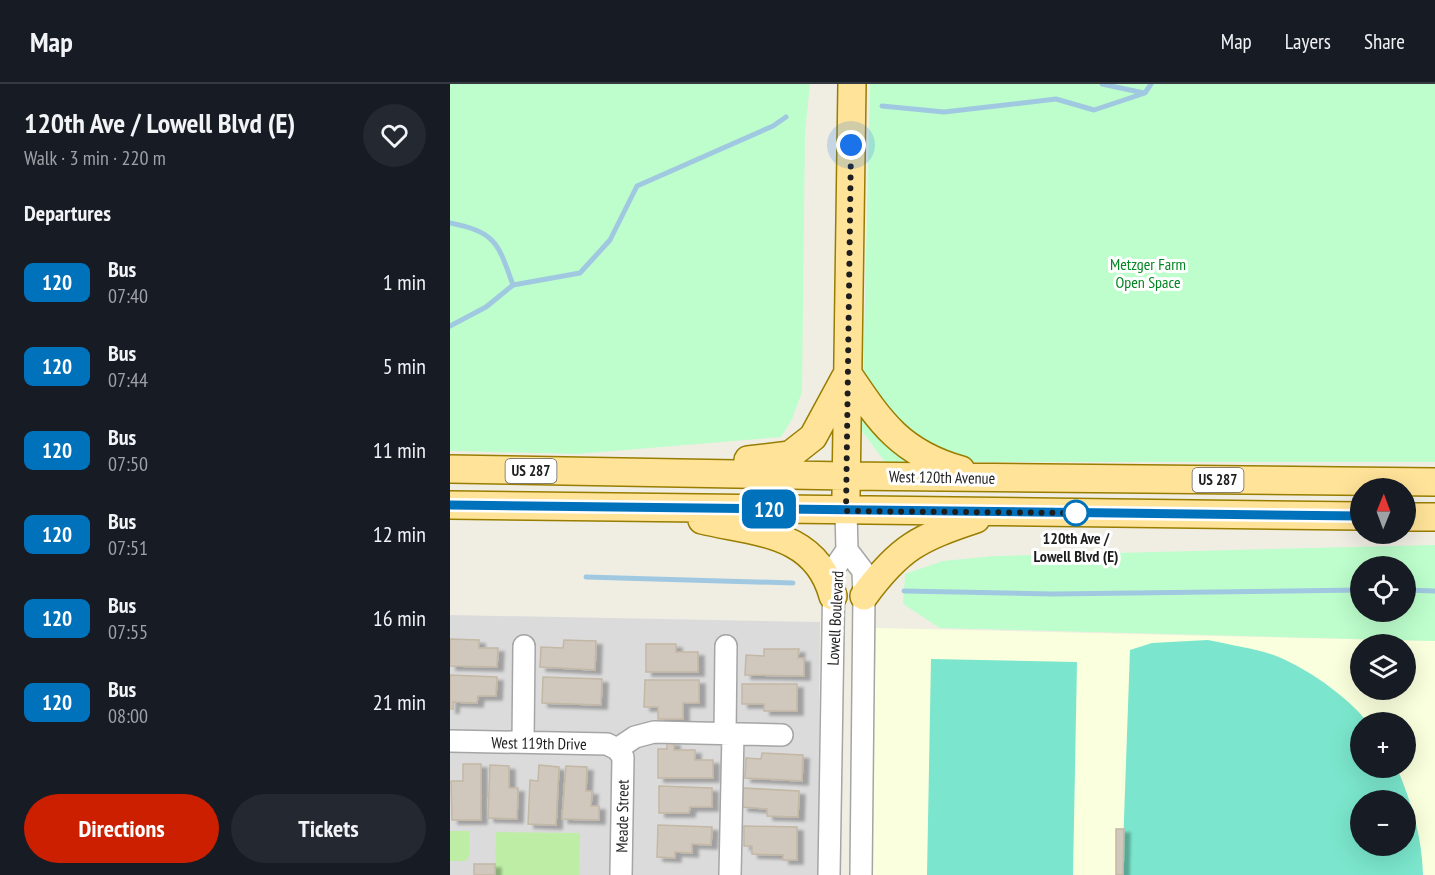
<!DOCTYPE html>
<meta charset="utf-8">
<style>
body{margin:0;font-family:"PT Sans Narrow",sans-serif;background:#242831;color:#f1f3f6;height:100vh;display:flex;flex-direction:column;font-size:22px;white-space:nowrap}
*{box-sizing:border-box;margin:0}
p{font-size:20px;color:#9ea1a6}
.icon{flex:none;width:33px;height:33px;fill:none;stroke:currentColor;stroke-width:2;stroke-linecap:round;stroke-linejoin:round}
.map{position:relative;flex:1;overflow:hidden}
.drawer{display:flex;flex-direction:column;background:#171b24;width:450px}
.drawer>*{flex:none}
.badge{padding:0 12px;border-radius:9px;font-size:21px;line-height:39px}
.needle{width:39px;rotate:1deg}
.fabs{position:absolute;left:900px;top:394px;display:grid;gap:12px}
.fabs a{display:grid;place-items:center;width:66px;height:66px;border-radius:50%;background:#171b24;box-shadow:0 6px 24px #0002;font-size:30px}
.you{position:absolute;width:30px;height:30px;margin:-15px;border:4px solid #fff;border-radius:50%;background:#1a73e8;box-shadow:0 0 0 9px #1a73e833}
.map>.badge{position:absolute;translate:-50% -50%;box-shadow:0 0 0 3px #fff}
h2{padding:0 24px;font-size:22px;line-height:54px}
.round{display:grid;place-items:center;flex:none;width:63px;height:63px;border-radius:32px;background:#242831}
.summary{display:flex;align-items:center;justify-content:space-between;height:102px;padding:0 24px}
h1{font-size:28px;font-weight:700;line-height:45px}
.cta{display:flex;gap:12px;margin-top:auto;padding:12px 24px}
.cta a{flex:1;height:69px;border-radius:36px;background:#cc1f00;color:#fff;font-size:24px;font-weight:700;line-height:69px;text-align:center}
.cta a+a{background:#242831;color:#f1f3f6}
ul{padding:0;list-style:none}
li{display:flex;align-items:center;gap:18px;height:84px;padding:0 24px}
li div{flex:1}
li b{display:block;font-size:22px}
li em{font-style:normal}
li .badge{min-width:66px;font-weight:700;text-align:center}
header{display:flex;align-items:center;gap:36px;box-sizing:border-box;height:84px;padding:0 30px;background:#171b24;border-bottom:2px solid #363941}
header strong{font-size:28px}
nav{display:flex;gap:33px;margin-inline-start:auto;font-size:21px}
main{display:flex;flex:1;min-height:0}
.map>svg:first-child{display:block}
</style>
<header>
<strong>Map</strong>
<nav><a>Map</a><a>Layers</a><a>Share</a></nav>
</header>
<main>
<section class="drawer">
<div class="summary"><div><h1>120th Ave / Lowell Blvd (E)</h1><p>Walk · 3 min · 220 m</p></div><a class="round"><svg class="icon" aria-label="heart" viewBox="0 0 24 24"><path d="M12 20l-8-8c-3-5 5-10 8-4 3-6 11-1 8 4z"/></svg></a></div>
<h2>Departures</h2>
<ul>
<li><span class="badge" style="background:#0072bc;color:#fff">120</span><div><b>Bus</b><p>07:40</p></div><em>1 min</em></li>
<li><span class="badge" style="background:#0072bc;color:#fff">120</span><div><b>Bus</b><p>07:44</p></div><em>5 min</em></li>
<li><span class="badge" style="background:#0072bc;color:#fff">120</span><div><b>Bus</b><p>07:50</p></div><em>11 min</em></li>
<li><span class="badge" style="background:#0072bc;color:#fff">120</span><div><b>Bus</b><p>07:51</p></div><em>12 min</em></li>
<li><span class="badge" style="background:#0072bc;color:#fff">120</span><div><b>Bus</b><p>07:55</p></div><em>16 min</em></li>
<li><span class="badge" style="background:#0072bc;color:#fff">120</span><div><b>Bus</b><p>08:00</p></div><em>21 min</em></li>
</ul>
<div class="cta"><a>Directions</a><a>Tickets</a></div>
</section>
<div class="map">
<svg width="985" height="791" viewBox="0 0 985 791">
<defs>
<filter id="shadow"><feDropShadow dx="6" dy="4" stdDeviation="1.5" flood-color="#0004"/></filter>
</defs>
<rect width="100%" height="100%" fill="#f0eee3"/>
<!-- residential -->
<path fill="#dcdbdb" d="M0 531 370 538 368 791H0Z"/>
<!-- education -->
<path fill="#faffdd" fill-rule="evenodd" d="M426 544 985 557V791H421ZM910 561H956V606H910ZM910 639H956V684H910ZM910 717H956V762H910Z"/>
<!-- grass -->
<path fill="#beeea5" d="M0 747H20L19 772 16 777H0Z
M46 748 130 749 129 791H45Z"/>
<!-- park -->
<path fill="#bdfecc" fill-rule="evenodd" d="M0 0H360L355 48 352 308 342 335 331 353 127 370 0 367Z
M420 0H985V378H435L412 347Z
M985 461V557L490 544 453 520 455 490 493 477 544 472ZM910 483H956V528H910Z"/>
<!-- pitch -->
<path fill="#7be6cd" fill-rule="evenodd" d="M758 556C776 560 795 563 814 568 847 577 897 611 918 639H910V684H947C962 720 972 752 973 791H672L680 566 702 559ZM910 717H956V762H910Z
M481 575 627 578 623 791H477Z"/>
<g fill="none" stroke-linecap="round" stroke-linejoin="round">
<!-- stream -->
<path stroke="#a0c9e1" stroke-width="5" d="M652 0 694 9
M432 22 494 28 606 15 644 26 695 9 701 0
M0 139C46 148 48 159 63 201
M0 242 36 223 63 201 130 189 160 156 187 102 323 42 336 33
M136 493 343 499
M956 506 985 507
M454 507 603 510 910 506"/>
</g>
<!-- building -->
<path fill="#d0c8bc" stroke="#c3b7a5" stroke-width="1.5" filter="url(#shadow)" d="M0 555 29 556V564H48L47 583 0 582Z
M114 556 146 557 145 586 90 583 91 563 113 564Z
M196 560H226V568H248V588H196Z
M314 565H349L348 574H354V592L295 591 296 571 314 572Z
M0 591 47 593 46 612H28L27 619 3 618V625H0Z
M93 593 152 595 151 621 92 619Z
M195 596H249V619H233V635H208V623H194Z
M292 600H347V627H314V620H292Z
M217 658H224V666H245V676H263V694H208V665H217Z
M312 669 353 671 352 697 295 694 296 674 311 675Z
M13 680H31V736H2L1 697H13Z
M40 681 59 682V704H68L67 735 38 734Z
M89 681 109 683 106 741 78 740 80 696 88 697Z
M116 682 137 683 136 707H142L141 722H149V736L112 735Z
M209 702 262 704V723H240L239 729H209Z
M293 704 349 707 348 733 317 732V725L292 723Z
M208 741 262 743 261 761 242 760V769L225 768V774L207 773Z
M294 742 347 743V776H333V771L302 770V762H294Z
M666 745H674L673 791H666Z
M24 780H45V791H24Z"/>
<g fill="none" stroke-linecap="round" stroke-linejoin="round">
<!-- minor casing -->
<g stroke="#a5a5a5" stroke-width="24">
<path id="minor" d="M396 427 397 466
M397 466 413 487 414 512 411 791
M275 650 276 562
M0 657 157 660 167 665 173 673 171 791
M73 658 74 562
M167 665 185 653 204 648 332 651
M280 791 283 650
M379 791 384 485 397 466"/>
</g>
<!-- major casing -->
<g stroke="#987d00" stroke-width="30">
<path id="major" d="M398 290C431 339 451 369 511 386
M298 376 340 371 363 353 395 294
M0 385 396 392 985 398
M396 411 402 0
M0 421 910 432
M956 433H985
M252 436C307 449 366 448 383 512
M414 512C450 463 469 454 526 435"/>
</g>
<!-- minor -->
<use href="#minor" stroke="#fff" stroke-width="21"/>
<!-- major -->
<use href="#major" stroke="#ffe399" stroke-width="27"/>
</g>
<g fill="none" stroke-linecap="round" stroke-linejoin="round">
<!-- line casing -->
<g stroke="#fff" stroke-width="14">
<path id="line" d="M0 421 910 432"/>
</g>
<!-- line -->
<use href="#line" stroke="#0072bc" stroke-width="9"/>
<!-- walk -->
<path stroke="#1e1e1e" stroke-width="6" stroke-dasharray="0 10.8" d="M401 61 396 427 626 429"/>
</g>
<!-- markers -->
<circle fill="#fff" stroke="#0072bc" stroke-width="3" cx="626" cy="429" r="12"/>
<g text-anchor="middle" stroke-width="6" stroke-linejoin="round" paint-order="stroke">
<!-- shield labels -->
<g fill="#fff" stroke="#626262" stroke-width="1.5">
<rect x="55.5" y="375" width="51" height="24" rx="4.5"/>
<rect x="742.5" y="384" width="51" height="24" rx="4.5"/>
</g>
<g font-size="15" font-weight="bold" fill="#1e1e1e">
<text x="81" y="392">US 287</text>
<text x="768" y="401">US 287</text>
</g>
<!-- park labels -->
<g font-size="16" fill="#038622" stroke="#fff">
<text x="698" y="186">Metzger Farm<tspan x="698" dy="18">Open Space</tspan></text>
</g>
<!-- street labels -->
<g font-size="16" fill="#1e1e1e" stroke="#fff">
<text transform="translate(492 393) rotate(1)" y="6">West 120th Avenue</text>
<text transform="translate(385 534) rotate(-87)" y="6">Lowell Boulevard</text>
<text transform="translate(89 659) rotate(1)" y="6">West 119th Drive</text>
<text transform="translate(172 732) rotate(-89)" y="6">Meade Street</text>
</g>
<!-- stop labels -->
<g font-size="16" font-weight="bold" fill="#1e1e1e" stroke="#fff">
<text x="626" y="460">120th Ave /<tspan x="626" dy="18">Lowell Blvd (E)</tspan></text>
</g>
</g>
</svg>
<div class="fabs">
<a><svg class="needle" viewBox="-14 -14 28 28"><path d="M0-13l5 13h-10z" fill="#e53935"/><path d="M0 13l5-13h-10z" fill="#9ea1a6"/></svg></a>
<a><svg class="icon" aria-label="locate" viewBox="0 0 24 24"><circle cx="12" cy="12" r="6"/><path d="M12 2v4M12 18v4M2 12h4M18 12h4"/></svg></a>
<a><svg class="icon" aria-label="layers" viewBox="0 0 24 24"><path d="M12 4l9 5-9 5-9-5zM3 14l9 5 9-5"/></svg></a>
<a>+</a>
<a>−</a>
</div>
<div class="you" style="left:401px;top:61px"></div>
<b class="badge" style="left:319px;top:425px;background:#0072bc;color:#fff">120</b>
</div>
</main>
